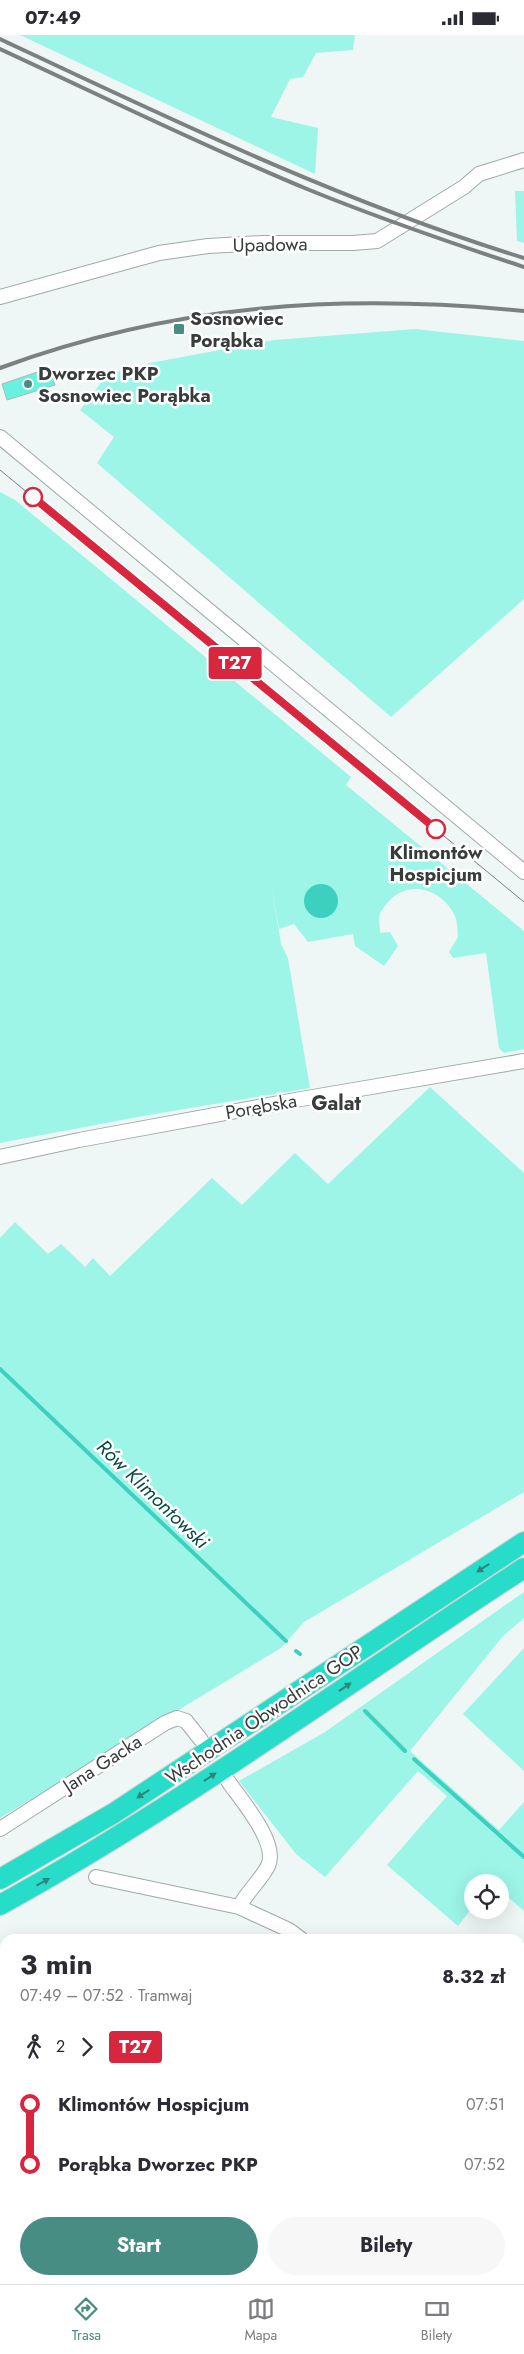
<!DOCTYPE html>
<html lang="pl">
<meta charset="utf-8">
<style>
body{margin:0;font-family:Jost,sans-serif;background:#f7f7f7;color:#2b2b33;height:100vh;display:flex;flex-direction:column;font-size:19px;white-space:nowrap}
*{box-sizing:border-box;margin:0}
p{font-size:16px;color:#7c7c81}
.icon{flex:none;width:28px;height:28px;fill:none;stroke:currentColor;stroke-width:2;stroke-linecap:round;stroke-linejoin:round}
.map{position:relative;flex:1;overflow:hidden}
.drawer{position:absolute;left:0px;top:1899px;width:525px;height:351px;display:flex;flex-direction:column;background:#fff;border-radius:15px 15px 0 0;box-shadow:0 5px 20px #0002}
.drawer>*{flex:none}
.badge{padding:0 10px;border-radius:4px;font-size:18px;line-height:32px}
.tools{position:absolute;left:464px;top:1839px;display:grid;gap:10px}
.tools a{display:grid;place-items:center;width:45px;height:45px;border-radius:50%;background:#fff;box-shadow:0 5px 20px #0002;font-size:25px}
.map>.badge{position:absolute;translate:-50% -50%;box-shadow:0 0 0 2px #fff}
.legs{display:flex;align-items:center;gap:8px;height:55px;padding:0 20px;font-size:16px}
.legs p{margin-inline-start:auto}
.head{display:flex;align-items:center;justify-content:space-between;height:85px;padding:0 20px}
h1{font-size:28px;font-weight:700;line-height:38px}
.cta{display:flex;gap:10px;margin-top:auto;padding:10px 20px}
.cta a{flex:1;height:58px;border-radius:30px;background:#488d83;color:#fff;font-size:20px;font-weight:700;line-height:58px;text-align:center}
.cta a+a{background:#f7f7f7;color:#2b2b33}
ul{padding:0 20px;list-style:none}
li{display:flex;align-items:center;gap:18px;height:60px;font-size:19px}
li i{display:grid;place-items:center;width:8px;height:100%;margin:0 6px;background:currentColor}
li i::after{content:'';width:12px;height:12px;margin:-6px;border:4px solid;border-radius:50%;background:#fff}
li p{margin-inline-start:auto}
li:first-child i{background:linear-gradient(#0000 50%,currentColor 0)}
li:last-child i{background:linear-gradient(currentColor 50%,#0000 0)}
.status{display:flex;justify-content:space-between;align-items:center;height:35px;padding:0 25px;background:#fff;direction:ltr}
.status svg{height:14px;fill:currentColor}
.menu{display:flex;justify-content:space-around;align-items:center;height:70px;border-top:1px solid #e1e1e2;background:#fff;font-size:14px;color:#7c7c81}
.menu a{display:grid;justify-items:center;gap:2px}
.menu .selected{color:#488d83}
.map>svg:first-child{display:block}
</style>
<div class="status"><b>07:49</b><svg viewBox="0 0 49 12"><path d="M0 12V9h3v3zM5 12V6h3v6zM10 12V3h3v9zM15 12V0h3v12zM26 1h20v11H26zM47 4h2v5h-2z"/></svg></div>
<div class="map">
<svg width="524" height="2249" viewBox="0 0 524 2249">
<rect width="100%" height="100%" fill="#eef7f5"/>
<!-- green -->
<path fill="#9cf5e7" d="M20 0H355L353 15 316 18 303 42 290 44 271 82 318 93 315 139Z
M515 156H524V208L517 206Z
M415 294 524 306V564L391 682 97 428 114 402 80 375 108 339 150 328 274 305Z
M0 457 15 465 351 742 346 750 524 896V1014L504 1018 499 1013 486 918 453 923 449 917 458 902C457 895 458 886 454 879 442 856 413 845 392 863 387 868 380 875 379 883 379 888 380 893 380 898L390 897 398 911 384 931 355 911 353 899 308 907 294 889 279 894 270 844 281 909 288 923 310 1053 143 1081 0 1108Z
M430 1052 524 1138V1457L304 1587 281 1613 0 1783V1203L15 1187 48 1219 61 1209 85 1232 93 1223 110 1241 212 1143 242 1170 295 1118 328 1149Z
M524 1557V1583L503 1601 410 1716 499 1795 524 1767V1876L500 1855V1848H472V1873L458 1891 387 1830 447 1761 418 1736 325 1842 296 1819 239 1746 325 1697Z
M524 1613V1736L463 1679Z
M5 2116V2245H266L262 2249H0V2122Z"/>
<!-- water -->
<path fill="#3dd0bf" d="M304 866a17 17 0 1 1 34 0a17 17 0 1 1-34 0Z"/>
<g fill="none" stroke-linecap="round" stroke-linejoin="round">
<!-- stream -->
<path stroke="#3dd0bf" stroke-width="4" d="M0 1334 286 1606
M296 1616 300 1619
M365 1676 405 1716
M414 1724 524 1822"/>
</g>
<!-- building -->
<path fill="#67f2e0" stroke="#b0b8b7" d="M49 333 55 350 7 365 2 349Z"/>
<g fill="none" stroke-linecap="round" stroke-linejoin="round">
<!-- minor casing -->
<g stroke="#a1aaa8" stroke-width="16">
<path id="minor" d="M0 262 159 218 208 211 263 208H353L377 206 464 152 479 139 524 125
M0 402 524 837
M0 1122 79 1105 301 1064 524 1026
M228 1746C241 1765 279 1808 268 1831 260 1846 247 1857 239 1872
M0 1794 165 1688 177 1683 186 1686 201 1705
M96 1842 239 1872 289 1895 301 1904
M520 2182 524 2188"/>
</g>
<!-- highway casing -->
<g stroke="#d3d4d4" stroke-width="22">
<path id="highway" d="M0 1844 114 1778 524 1507
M0 1870C182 1770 350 1646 524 1533"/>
</g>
<!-- minor -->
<use href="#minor" stroke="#fff" stroke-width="14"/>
<!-- highway -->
<use href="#highway" stroke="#27ddc9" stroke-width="20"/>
<!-- tram -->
<path stroke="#7b8180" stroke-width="1" d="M0 435 524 867"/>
<!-- rail -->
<path stroke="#7b8180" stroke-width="4" d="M0 4C172 85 342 167 524 223
M0 14C102 61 203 111 307 154 378 183 451 208 524 232
M0 333C174 269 341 258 524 276"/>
</g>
<!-- one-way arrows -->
<defs><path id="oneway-solid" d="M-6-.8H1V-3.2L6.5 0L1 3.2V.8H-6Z" transform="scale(1.25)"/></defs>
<g fill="#30847b">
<use href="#oneway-solid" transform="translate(483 1533) rotate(147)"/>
<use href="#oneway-solid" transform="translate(345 1652) rotate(-34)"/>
<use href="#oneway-solid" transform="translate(210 1742) rotate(-34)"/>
<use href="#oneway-solid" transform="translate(143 1759) rotate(147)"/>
<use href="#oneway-solid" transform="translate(43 1847) rotate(-29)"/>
</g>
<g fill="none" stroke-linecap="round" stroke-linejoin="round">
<!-- line-1 casing -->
<g stroke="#fff" stroke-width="11">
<path id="line-1" d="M33 462 436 794"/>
</g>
<!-- line-1 -->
<use href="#line-1" stroke="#d7263d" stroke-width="8"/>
</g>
<!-- markers -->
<g fill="#488d83" stroke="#fff" stroke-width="2">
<rect x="173" y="288" width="12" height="12" rx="2.5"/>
<circle cx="28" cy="349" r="5"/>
</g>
<g fill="#fff" stroke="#d7263d" stroke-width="2.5">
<circle cx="33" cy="462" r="9"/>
<circle cx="436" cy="794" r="9"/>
</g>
<g text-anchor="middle" stroke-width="5" stroke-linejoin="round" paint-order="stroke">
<!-- street labels -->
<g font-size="19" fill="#383c3b" stroke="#fff">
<text transform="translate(270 209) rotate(-1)" y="7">Upadowa</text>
<text transform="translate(261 1071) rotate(-10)" y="7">Porębska</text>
<text transform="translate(264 1679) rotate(-34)" y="7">Wschodnia Obwodnica GOP</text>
<text transform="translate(102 1728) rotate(-33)" y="7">Jana Gacka</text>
</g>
<!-- poi labels -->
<g font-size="19" font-weight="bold" fill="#383c3b" stroke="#fff" text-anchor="start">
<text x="190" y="290">Sosnowiec<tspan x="190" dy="22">Porąbka</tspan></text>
<text x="38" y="345">Dworzec PKP<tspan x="38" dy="22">Sosnowiec Porąbka</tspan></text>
</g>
<!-- stop labels -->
<g font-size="19" font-weight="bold" fill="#383c3b" stroke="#fff">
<text x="436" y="824">Klimontów<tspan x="436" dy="22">Hospicjum</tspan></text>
</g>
<!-- neighbourhood labels -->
<g font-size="20" font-weight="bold" fill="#383c3b" stroke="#fff">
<text x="336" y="1075">Galat</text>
</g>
<!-- water labels -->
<g font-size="20" font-style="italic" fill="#0c4b44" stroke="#fff">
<text transform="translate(153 1459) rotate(44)" y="7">Rów Klimontowski</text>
</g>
</g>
</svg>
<div class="tools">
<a><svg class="icon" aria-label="locate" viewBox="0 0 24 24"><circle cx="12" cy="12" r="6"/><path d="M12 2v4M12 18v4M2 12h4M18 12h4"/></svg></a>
</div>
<b class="badge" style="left:235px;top:628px;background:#d7263d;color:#fff">T27</b>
<section class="drawer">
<div class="head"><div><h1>3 min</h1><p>07:49 – 07:52 · Tramwaj</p></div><b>8.32 zł</b></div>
<div class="legs"><svg class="icon" aria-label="walk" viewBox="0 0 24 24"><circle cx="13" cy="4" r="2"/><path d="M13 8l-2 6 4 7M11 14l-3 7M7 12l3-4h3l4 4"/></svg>2<svg class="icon" aria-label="forward" viewBox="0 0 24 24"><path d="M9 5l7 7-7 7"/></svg><b class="badge" style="background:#d7263d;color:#fff">T27</b></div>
<ul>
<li><i style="color:#d7263d"></i><b>Klimontów Hospicjum</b><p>07:51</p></li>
<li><i style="color:#d7263d"></i><b>Porąbka Dworzec PKP</b><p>07:52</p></li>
</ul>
<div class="cta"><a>Start</a><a>Bilety</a></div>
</section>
</div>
<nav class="menu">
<a class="selected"><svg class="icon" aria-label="directions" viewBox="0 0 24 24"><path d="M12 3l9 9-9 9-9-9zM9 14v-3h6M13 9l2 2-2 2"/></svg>Trasa</a>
<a><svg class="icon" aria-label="map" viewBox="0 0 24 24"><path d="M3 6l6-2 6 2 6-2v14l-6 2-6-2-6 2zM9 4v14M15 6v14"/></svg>Mapa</a>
<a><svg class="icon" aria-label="tickets" viewBox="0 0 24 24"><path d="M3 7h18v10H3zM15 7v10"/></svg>Bilety</a>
</nav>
